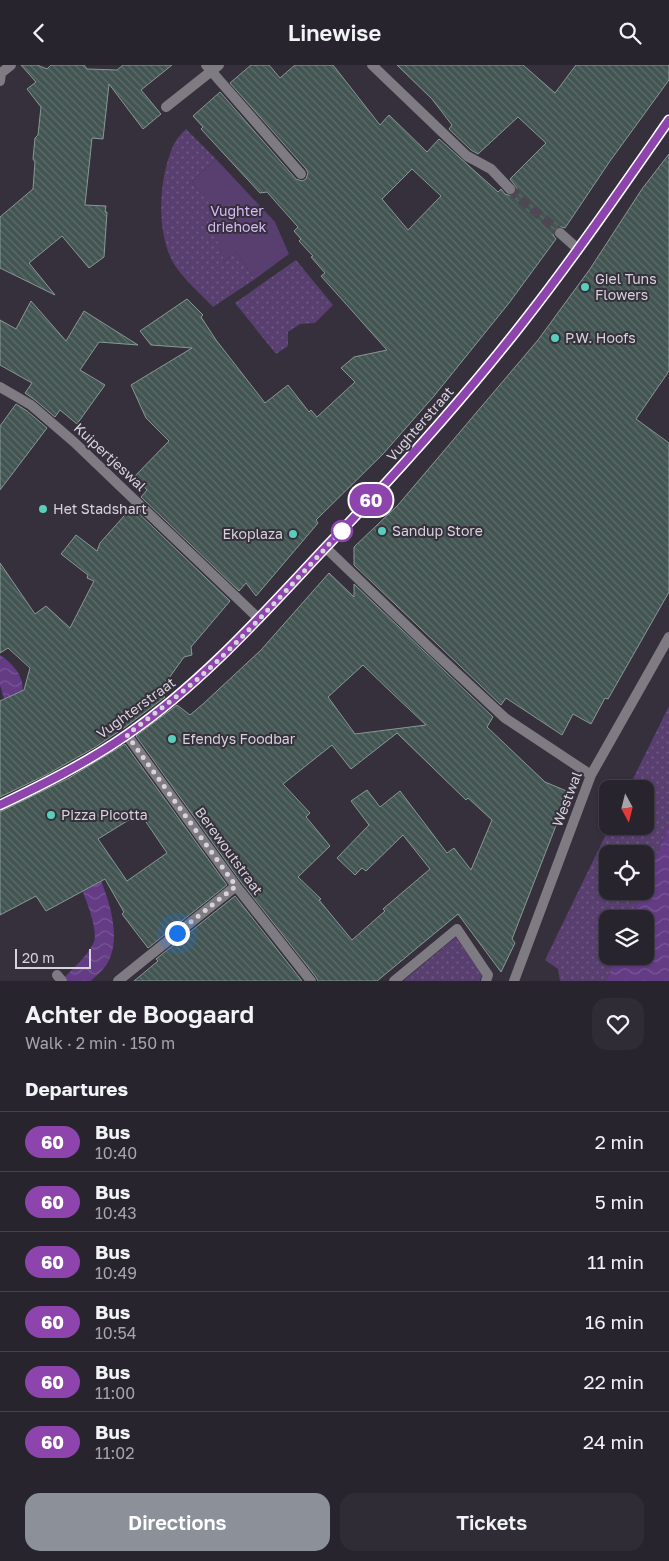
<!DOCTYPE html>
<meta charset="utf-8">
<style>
body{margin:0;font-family:"Golos Text",sans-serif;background:#302c36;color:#f1f3f6;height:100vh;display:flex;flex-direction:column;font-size:19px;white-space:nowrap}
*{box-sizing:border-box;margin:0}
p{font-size:16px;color:#a5a4aa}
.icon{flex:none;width:28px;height:28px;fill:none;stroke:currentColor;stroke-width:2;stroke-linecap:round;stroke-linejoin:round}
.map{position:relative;height:916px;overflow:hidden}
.side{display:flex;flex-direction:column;background:#28242e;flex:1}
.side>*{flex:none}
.badge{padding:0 10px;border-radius:16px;font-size:18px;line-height:32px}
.needle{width:32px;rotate:173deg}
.fabs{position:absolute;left:599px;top:715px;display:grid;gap:10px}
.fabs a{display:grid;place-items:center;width:55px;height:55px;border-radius:10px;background:#28242e;box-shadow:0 1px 4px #0004,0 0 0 1px #44414a;font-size:25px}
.scale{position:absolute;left:15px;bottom:12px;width:76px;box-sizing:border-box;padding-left:5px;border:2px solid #d7d3db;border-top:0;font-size:14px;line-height:18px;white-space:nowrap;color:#d7d3db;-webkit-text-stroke:4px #36303d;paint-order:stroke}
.you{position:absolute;width:25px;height:25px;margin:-12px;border:4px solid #fff;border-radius:50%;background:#1a73e8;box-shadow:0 0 0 8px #1a73e833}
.map>.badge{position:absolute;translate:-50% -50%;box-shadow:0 0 0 2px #fff}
h2{padding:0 25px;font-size:19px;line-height:45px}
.round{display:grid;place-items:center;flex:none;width:52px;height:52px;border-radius:15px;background:#302c36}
.head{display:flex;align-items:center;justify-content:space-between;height:85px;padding:0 25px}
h1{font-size:24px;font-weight:600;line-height:38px}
.cta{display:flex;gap:10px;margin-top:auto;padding:10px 25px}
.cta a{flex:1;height:58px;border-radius:15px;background:#8c9099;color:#fff;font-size:20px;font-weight:600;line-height:58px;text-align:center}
.cta a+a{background:#302c36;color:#f1f3f6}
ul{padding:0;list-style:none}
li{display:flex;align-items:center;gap:15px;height:60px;padding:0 25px;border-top:1px solid #44414a}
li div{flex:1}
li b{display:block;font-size:19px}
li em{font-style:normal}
li .badge{min-width:55px;font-weight:700;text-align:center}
header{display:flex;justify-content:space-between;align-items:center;height:65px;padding:0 25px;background:#28242e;font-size:22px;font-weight:600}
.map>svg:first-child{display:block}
</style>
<header><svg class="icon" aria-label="back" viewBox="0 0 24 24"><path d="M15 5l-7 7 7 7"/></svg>Linewise<svg class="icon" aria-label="search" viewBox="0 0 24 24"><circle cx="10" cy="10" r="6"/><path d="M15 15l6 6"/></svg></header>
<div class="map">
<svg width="669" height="916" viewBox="0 0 669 916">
<defs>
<pattern id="grass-dots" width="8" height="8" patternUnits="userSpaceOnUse" patternTransform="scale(1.25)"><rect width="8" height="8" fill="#583f6f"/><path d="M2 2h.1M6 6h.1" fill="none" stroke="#6f5a83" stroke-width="1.8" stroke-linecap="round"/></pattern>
<pattern id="water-waves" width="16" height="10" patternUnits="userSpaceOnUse" patternTransform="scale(1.25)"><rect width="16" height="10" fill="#633c85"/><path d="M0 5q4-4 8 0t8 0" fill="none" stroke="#795796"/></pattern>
<pattern id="building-back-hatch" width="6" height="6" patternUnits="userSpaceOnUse" patternTransform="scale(1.25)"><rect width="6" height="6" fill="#435552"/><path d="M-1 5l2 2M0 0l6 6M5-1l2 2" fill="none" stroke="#5d6d6a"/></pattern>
</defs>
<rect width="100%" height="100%" fill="#36303d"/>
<!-- grass -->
<path fill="url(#grass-dots)" d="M186 64 216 94 192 117 213 142 217 172 224 196 236 187 255 214 213 242C200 228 184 215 174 199 155 167 159 111 174 79 177 73 182 68 186 64Z
M296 195 333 240 315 258 300 259 288 267V281L276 289 235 238Z
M669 641V760L645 819V789H608V826H642L631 854H608V891H616L606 916H560L558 904 545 895 610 761H645V724H628Z
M456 872 482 910 480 916H403Z"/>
<!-- park -->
<path fill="#583f6f" d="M216 94 275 157 289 189 255 214 236 187 224 196 208 145 212 142 192 117Z"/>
<!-- water -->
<path fill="url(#water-waves)" d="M0 590C13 599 26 612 22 630 21 637 13 645 9 651L0 620Z
M669 760V916H606L616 891H645V854H631L642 826H645V819Z
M91 792C104 821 125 869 107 899 103 905 96 911 91 916H61C71 905 88 891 94 877 99 861 79 817 72 802Z"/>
<!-- building -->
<path fill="url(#building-back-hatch)" stroke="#869995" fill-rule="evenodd" d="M21 0H37L47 4 51 0H84L87 4 117 5 123 0H172L141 25 161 49 143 64 109 19 103 74 92 73 85 140 106 141 105 147H107L104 192 89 203 62 171 29 198 55 230 0 203V152L33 124 35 97 33 94 35 73 38 70 41 42 27 24 36 17Z
M251 0H269L280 13 295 0H333L380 60 389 50 427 87 439 74 498 127 501 124 505 129 511 131 515 129 517 123 510 114 546 78 518 52 478 89 471 85 449 64 452 60 432 34 397 0H523L555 28 576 0H669V15L610 96 565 163 558 161 555 164 553 170 556 174 509 238 434 331 383 389 316 455 318 458 256 531 246 518 239 526 141 432 147 425 135 411 169 376 146 353 131 320 192 283 151 280 140 266 187 234 203 250 201 252 216 275 265 338 288 320 309 347 311 345 317 352 355 317 341 303 354 292 387 285 321 211 325 208 311 192 313 191 299 176 301 174 294 166 298 162 267 127 260 128 201 64 203 62 193 51 220 27 296 114 302 116 306 114 308 108 306 104 230 18ZM412 104 441 131 408 165 382 134Z
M669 89V306L636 354 669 378V527L608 634 605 633 591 659 573 649 562 670 506 633 501 640 354 500V482L398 440 538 275 590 204 642 124Z
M31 236 66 276 84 246 138 280 99 277 80 305 105 320 77 359 60 345 55 352 35 335 25 328 32 318 0 300V255L16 264Z
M16 339 27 346 47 363 0 425V361Z
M132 442 230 536 191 582 192 590 184 592 159 627 165 632 124 663 94 683 46 710 0 732V636L24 625 30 603 8 583 0 588V498L35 549 46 541 70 563 94 516 87 513 88 510 61 489 76 470 97 486 100 478Z
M329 508 354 532V519L493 652 487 662 545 717 569 727 512 874 515 878 501 907 458 849 377 916H318L316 912 241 817 136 671 177 640 190 650 203 639 261 585ZM363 600 392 628 426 660 355 669 328 632ZM397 668 466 735 468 733 492 755 471 805 454 783 447 788 400 726 380 742 367 725 351 736 369 760 337 793 355 810 362 803 366 806 403 770 430 804 383 844 385 846 352 875 319 835 321 834 298 812 330 781 306 752 310 748 283 719 332 680 351 704Z
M125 679 227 820 148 883 122 849 124 847 105 814 46 846 36 831 0 850V747L69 713ZM140 748 167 788 127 816 98 774Z
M235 831 302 916H134L158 896 156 894Z"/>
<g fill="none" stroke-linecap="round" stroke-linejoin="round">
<!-- street-tunnel -->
<path stroke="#4e4855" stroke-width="10" stroke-dasharray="10 5" stroke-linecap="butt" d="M510 124 560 168"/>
<!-- lane -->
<path stroke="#7e7b82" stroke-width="10" d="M57 910 62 916"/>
<!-- street -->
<path stroke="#7e7b82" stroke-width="10" d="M206 0 301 109
M372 0 467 91 491 104 510 124
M0 16 1 8 11 0
M166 42 219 0
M560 168 578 184
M0 322 31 340 74 377 259 554
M326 483 432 585 505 653 591 710
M127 670 236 821 311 916
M0 740C44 719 88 697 128 669 203 617 263 549 325 483 394 412 460 338 521 260 573 194 620 124 669 55
M118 916 236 821
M394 916 457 864 488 910 486 916
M514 916 591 710 669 572"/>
</g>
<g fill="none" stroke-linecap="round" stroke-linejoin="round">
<!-- line casing -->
<g stroke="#fff" stroke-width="11">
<path id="line" d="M0 740C44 719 88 697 128 669 203 617 263 549 325 483 394 411 460 338 521 260 573 194 621 124 669 55"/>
</g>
<!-- line -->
<use href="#line" stroke="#8e44ad" stroke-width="8"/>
<!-- walk -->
<path stroke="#d7d3db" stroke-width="5" stroke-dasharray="0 9" d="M177 868 236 821 127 670C155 648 184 627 210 603 258 558 302 508 347 460L342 466"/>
</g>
<!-- markers -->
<g fill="#5acebd" stroke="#36303d" stroke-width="2">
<circle cx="585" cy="222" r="5"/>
<circle cx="555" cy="273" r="5"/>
<circle cx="43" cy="444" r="5"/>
<circle cx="382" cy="466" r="5"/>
<circle cx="293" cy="469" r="5"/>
<circle cx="172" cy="674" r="5"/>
<circle cx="51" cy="750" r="5"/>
</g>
<circle fill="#fff" stroke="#8e44ad" stroke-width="2.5" cx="342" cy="466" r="10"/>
<g text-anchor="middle" stroke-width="4" stroke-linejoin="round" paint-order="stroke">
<!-- park labels -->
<g font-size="14" fill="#d7b9f7" stroke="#36303d">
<text x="237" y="151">Vughter<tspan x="237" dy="16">driehoek</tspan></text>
</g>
<!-- poi labels -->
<g font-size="14" fill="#d7d3db" stroke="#36303d" text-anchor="start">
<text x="595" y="219">Giel Tuns<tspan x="595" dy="16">Flowers</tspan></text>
<text x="565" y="278">P.W. Hoofs</text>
<text x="53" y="449">Het Stadshart</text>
<text x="392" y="471">Sandup Store</text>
<text x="283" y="474" text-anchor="end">Ekoplaza</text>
<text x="182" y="679">Efendys Foodbar</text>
<text x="61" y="755">Pizza Picotta</text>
</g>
<!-- street labels -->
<g font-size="14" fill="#d7d3db" stroke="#36303d">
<text transform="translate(420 359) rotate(-49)" y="5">Vughterstraat</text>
<text transform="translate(110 392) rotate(43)" y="5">Kuipertjeswal</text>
<text transform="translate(136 643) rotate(-36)" y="5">Vughterstraat</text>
<text transform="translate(567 734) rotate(-69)" y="5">Westwal</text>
<text transform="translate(229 786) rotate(54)" y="5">Berewoutstraat</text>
</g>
</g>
</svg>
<div class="fabs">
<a><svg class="needle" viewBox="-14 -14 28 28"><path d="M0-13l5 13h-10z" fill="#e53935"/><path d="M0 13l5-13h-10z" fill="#a5a4aa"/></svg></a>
<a><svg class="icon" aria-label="locate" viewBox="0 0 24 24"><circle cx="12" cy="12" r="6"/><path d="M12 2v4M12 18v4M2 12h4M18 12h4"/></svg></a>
<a><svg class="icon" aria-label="layers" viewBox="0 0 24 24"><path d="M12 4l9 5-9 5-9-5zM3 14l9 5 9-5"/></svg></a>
</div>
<div class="scale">20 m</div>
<div class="you" style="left:177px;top:868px"></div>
<b class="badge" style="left:371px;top:435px;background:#8e44ad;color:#fff">60</b>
</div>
<section class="side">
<div class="head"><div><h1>Achter de Boogaard</h1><p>Walk · 2 min · 150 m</p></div><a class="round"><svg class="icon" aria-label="heart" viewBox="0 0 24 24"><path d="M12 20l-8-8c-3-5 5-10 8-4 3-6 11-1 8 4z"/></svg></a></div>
<h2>Departures</h2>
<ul>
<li><span class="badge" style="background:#8e44ad;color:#fff">60</span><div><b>Bus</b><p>10:40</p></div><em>2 min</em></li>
<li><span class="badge" style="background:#8e44ad;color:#fff">60</span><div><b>Bus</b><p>10:43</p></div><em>5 min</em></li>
<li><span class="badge" style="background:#8e44ad;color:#fff">60</span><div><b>Bus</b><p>10:49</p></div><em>11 min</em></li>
<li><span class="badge" style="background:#8e44ad;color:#fff">60</span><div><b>Bus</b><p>10:54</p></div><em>16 min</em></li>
<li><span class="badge" style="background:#8e44ad;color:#fff">60</span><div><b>Bus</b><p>11:00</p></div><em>22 min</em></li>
<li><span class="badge" style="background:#8e44ad;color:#fff">60</span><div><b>Bus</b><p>11:02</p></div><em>24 min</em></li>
</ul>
<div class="cta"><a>Directions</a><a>Tickets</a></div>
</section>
